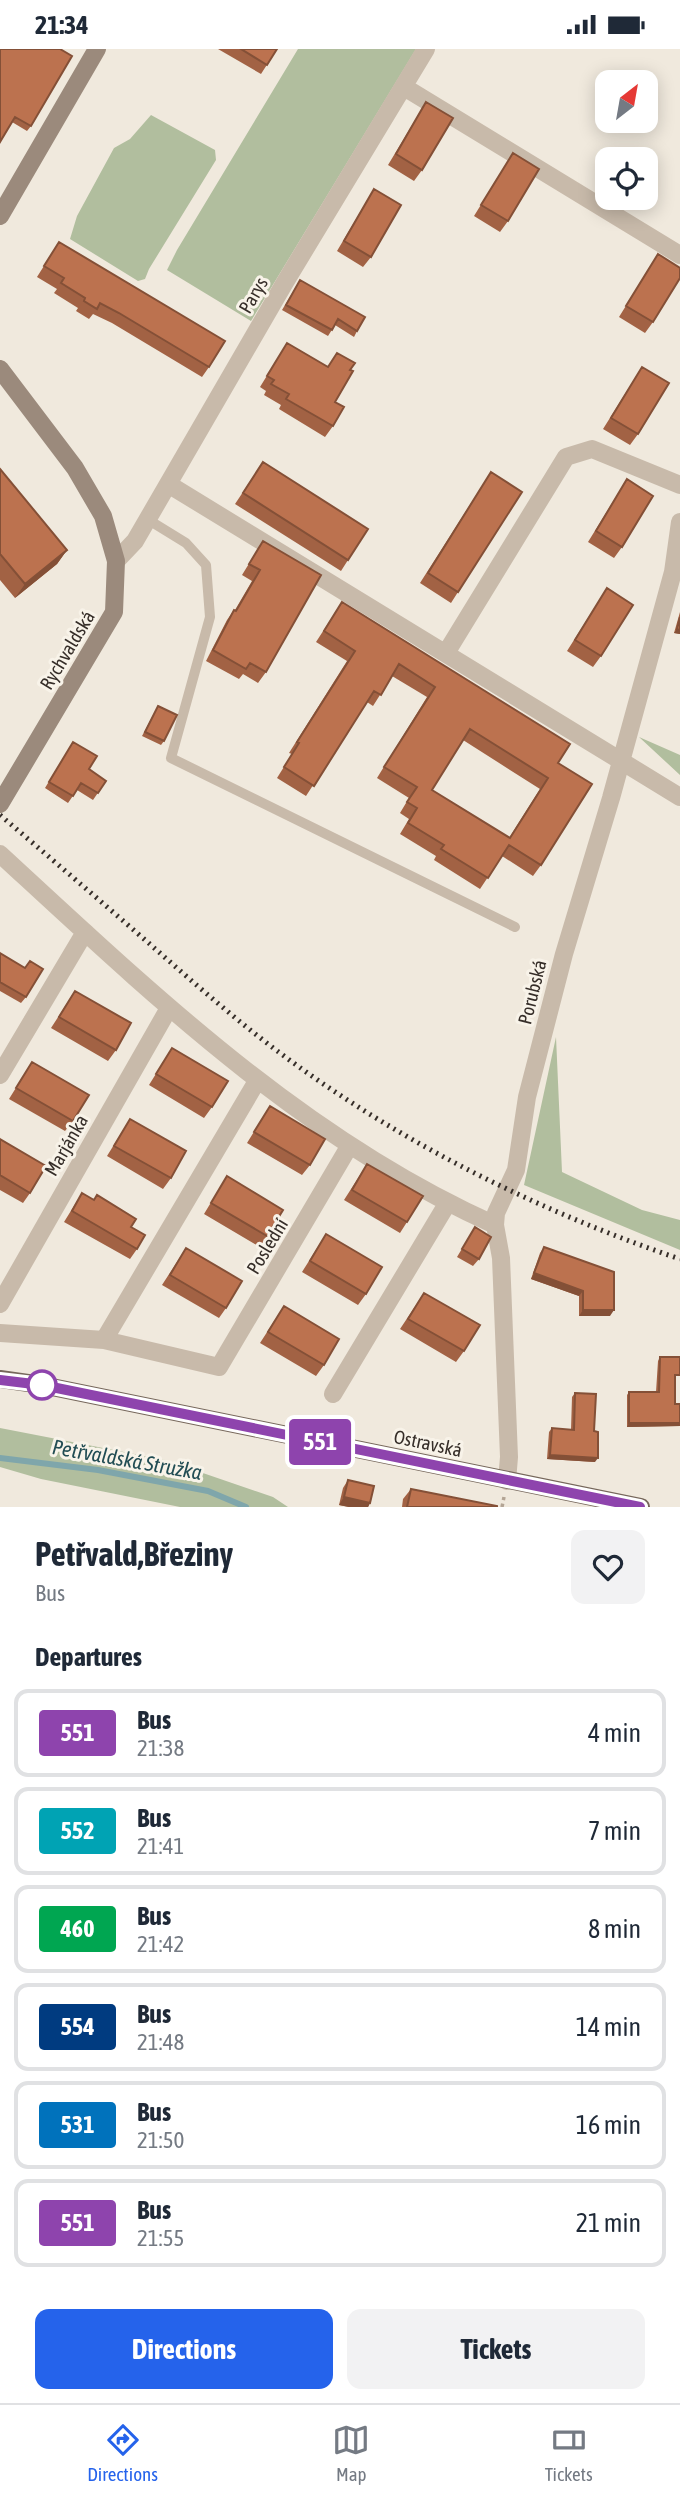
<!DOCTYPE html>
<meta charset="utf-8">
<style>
body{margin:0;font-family:"Asap Condensed",sans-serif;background:#f2f2f3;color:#1f2937;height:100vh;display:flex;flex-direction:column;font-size:26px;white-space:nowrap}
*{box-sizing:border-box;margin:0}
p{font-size:23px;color:#747a83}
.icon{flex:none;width:38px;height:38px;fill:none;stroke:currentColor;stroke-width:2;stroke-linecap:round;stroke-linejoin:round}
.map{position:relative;height:1458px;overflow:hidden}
.sheet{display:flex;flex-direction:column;background:#fff;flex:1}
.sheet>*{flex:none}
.badge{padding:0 14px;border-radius:5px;font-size:24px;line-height:46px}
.needle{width:46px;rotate:31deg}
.fabs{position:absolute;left:595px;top:21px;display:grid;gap:14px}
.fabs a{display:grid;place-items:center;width:63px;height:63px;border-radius:14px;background:#fff;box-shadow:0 4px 18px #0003;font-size:35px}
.map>.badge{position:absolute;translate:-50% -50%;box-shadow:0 0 0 4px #fff}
h2{padding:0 35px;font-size:26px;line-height:63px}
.round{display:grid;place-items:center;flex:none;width:74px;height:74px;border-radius:14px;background:#f2f2f3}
.head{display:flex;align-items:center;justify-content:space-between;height:119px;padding:0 35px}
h1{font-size:33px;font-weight:700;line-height:52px}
.action{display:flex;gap:14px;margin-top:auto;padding:14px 35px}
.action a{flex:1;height:80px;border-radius:14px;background:#2563eb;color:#fff;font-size:28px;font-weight:700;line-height:80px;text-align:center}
.action a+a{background:#f2f2f3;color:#1f2937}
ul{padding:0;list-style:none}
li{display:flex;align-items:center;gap:21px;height:88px;margin:0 14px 10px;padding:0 21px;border:4px solid #e0e1e3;border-radius:14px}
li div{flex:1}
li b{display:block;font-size:26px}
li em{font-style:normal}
li .badge{min-width:77px;font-weight:700;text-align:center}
.status{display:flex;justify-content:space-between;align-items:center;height:49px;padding:0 35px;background:#fff;direction:ltr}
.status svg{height:19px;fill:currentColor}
.tab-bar{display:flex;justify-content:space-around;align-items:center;height:98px;border-top:2px solid #e0e1e3;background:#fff;font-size:19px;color:#747a83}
.tab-bar a{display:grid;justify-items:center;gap:4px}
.tab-bar .current{color:#2563eb}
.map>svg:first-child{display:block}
</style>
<div class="status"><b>21:34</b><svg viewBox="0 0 49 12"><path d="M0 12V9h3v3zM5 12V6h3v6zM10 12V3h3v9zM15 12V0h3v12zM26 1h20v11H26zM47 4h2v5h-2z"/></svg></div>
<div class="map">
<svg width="680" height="1458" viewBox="0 0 680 1458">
<rect width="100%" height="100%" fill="#f0e9dd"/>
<!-- green -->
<path fill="#b1be9e" d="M298 0H416L251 272 167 221 177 201Z
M151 66 215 101 216 111 149 220 145 230 138 232 70 190 77 167 114 99 130 90Z
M639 688 680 706V726Z
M556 988 562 1123 642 1161 680 1171V1201L524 1136Z
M0 1379 165 1411 273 1448 288 1458H180L41 1430 0 1418Z"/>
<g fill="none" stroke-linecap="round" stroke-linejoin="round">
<!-- stream -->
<path stroke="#7fa6ab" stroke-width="6" d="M0 1409 98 1421 208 1442 246 1458"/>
<!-- path -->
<path stroke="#b3a494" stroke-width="3.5" stroke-dasharray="3.5 3.5" stroke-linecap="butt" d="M502 1458 504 1448"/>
<!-- lane -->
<path stroke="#c8baaa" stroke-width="10" d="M147 470 186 494 206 516 210 568 171 709 515 878"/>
<!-- street -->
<path stroke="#c8baaa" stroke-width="18" d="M404 38 680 206
M168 435 680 748
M116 512 135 492 284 235 426 0
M446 604 566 408 592 400 680 436
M0 805C152 945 304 1091 495 1176
M0 1026 85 883
M0 1255 169 959
M0 1284 104 1291 219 1318 350 1096
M104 1291 257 1032
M333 1345 447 1155
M507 1432 509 1408 501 1209 495 1176 496 1164 516 1121 527 1048 564 905 611 749 673 523 680 473"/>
<!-- secondary -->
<path stroke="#9b8a7c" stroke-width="18" d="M0 167 97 0
M0 320 75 419 103 467 116 512 114 563 0 755"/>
<!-- primary -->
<path stroke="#76675b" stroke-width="18" d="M0 1330 42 1336 641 1458"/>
<!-- rail -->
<path stroke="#362e29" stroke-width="5" stroke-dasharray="2 5" stroke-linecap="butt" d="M0 766C48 807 96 848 144 890 193 933 242 977 295 1015 411 1099 544 1164 680 1210"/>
</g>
<!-- wall -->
<path fill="#a26244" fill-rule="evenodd" d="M0 0 31 77 27 82 12 73Z
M218 0H277L261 25Z
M426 53 422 121 414 132 388 116Z
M513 104 508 172 500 183 474 167Z
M374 140 371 208 363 218 337 202Z
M59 193 209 318 202 328 112 274 93 265 89 270 76 262 78 259 54 244 57 240 37 228Z
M658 205 653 273 645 284 619 268Z
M300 231 357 282 354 288 335 276 328 287 282 261Z
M287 294 328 318 337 304 333 377 325 388 279 360 281 356 264 346 266 342 260 338Z
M642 318 638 385 630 396 603 380Z
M263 413 348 511 341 522 235 455Z
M0 420 67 501 57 515 15 549 0 531Z
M491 423 458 543 451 554 420 534Z
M627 430 622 498 614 509 588 493Z
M263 492 266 623 258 634 243 625 239 630 206 612 227 571 234 561H235L252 532 242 526Z
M607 539 601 607 593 618 567 602Z
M342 553 558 714 541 816 533 827 502 807 480 840 434 811 436 807 400 785 409 770 400 764 409 749 377 729 427 648 392 627 373 657 367 653 306 747 277 729 292 705 289 704 347 612 316 593ZM463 691 540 740 509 789 432 741Z
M680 563V585L674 584Z
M158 657 164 692 161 696 142 687Z
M73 693 89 720 106 732 93 751 77 741 68 754 45 739Z
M0 904 25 919 26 948 21 954 0 942Z
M75 942 116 1001 108 1012 51 979Z
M172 999 212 1058 204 1069 149 1036Z
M32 1013 73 1072 65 1082 9 1050Z
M270 1057 310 1116 302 1126 247 1094Z
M130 1070 171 1129 163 1140 107 1107Z
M0 1090 30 1144 23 1154 0 1141Z
M367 1115 407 1173 400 1184 344 1151Z
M227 1127 267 1187 260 1198 204 1165Z
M82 1144 131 1178 137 1200 130 1210 64 1173Z
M475 1178 479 1210 473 1217 457 1208Z
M326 1185 366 1245 358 1256 302 1223Z
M544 1198 610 1267H579V1247L531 1230 540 1204Z
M186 1199 226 1259 219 1269 162 1236Z
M424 1244 464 1302 456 1313 400 1280Z
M284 1257 324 1316 316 1327 260 1294Z
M660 1308 675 1329V1355H680V1377L627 1378V1346L629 1343H656L658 1312Z
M575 1344 594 1382 595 1413 547 1410 549 1383 552 1379 571 1381 572 1348Z
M348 1431 370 1454 368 1458H349L339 1456 343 1439Z
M411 1440 497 1458H402L403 1450Z"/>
<!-- shaded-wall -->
<path fill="#845037" d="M67 501 57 515 15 549 25 535Z
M677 580 680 581V585L674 584Z
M534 1224 583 1242 579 1247 531 1230Z
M583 1261H614L610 1267H579Z
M629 1374H680V1377L627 1378Z
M550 1406 598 1409 595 1413 547 1410Z
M344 1448 370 1454 368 1458H349L339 1456Z"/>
<!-- building -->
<path fill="#bc724f" stroke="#845037" stroke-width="2" fill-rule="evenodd" d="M0 0H60L72 7 31 77 15 68 0 93Z
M241 0H277L267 16Z
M426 53 453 69 422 121 396 105Z
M513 104 539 120 508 172 481 156Z
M374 140 401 156 371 208 344 192Z
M59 193 225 292 209 318 119 264 100 254 97 260 84 252 85 249 61 234 64 229 44 217Z
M658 205 680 219V229L653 273 626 257Z
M300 231 365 268 357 282 338 270 332 281 286 256Z
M287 294 328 318 337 304 355 314 350 321 353 322 335 353 344 358 333 377 286 350 289 345 271 335 274 331 267 327Z
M642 318 669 334 638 385 611 369Z
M263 413 368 480 348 511 243 444Z
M0 420 67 501 25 535 0 505Z
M491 423 522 443 458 543 428 524Z
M627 430 653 447 622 498 596 482Z
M263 492 321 526 266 623 250 614 246 620 213 601 234 561 236 562 260 521 249 515Z
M607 539 633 556 601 607 575 591Z
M342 553 570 695 558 714 592 735 541 816 509 796 488 829 441 800 444 796 408 774 417 759 407 753 417 738 384 718 435 638 399 615 381 646 374 642 314 737 284 718 299 694 297 693 355 602 324 582ZM470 680 548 729 510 789 432 741Z
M680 568V581L677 580Z
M158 657 177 666 164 692 145 683Z
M73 693 97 707 89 720 106 732 98 744 81 734 73 747 49 733Z
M0 904 25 919 30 912 43 920 26 948 0 933Z
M75 942 131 974 116 1001 59 968Z
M172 999 228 1032 212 1058 156 1025Z
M32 1013 89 1046 73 1072 16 1039Z
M270 1057 325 1090 310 1116 254 1083Z
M130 1070 186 1102 171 1129 114 1097Z
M0 1090 46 1117 30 1144 0 1126Z
M367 1115 423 1147 407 1173 352 1141Z
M227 1127 283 1161 267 1187 211 1154Z
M82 1144 94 1151 97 1146 136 1170 131 1178 145 1186 137 1200 72 1162Z
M475 1178 491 1188 479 1210 462 1200Z
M326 1185 382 1218 366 1245 310 1212Z
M544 1198 614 1223V1261H583V1242L534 1224Z
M186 1199 242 1232 226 1259 170 1226Z
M424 1244 480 1276 464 1302 408 1270Z
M284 1257 339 1290 324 1316 268 1283Z
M660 1308H680V1326H675V1355H680V1374H629V1343H659Z
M575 1344 596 1345 594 1382 598 1383V1409L550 1406 552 1379 574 1381Z
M348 1431 374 1437 370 1454 344 1448Z
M411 1440 497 1457V1458H407Z"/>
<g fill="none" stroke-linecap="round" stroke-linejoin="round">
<!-- line casing -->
<g stroke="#fff" stroke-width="16">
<path id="line" d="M0 1331 42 1336 640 1458"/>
</g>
<!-- line -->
<use href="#line" stroke="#8e44ad" stroke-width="10"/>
</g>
<!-- markers -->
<circle fill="#fff" stroke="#8e44ad" stroke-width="3.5" cx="42" cy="1336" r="14"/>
<g text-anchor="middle" stroke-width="6" stroke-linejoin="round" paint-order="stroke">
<!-- street labels -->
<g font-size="19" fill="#362e29" stroke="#f8f3e9">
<text transform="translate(253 246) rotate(-60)" y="7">Parys</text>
<text transform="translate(67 601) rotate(-59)" y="7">Rychvaldská</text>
<text transform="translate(532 943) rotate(-76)" y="7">Porubská</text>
<text transform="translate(66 1096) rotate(-60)" y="7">Marjánka</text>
<text transform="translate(267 1197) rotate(-59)" y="7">Poslední</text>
<text transform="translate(428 1394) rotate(12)" y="7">Ostravská</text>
</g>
<!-- water labels -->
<g font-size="21" font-style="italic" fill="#224d54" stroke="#f8f3e9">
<text transform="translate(127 1411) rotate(10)" y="7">Petřvaldská Stružka</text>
</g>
</g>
</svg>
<div class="fabs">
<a><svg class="needle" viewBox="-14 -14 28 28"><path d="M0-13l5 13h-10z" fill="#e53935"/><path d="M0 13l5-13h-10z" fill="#747a83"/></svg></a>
<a><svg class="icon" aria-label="locate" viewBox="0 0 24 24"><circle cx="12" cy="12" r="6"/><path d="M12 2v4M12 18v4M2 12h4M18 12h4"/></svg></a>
</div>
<b class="badge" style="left:320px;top:1393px;background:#8e44ad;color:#fff">551</b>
</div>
<section class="sheet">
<div class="head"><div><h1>Petřvald,Březiny</h1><p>Bus</p></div><a class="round"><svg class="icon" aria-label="heart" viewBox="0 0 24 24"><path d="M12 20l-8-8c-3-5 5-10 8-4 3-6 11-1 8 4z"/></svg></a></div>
<h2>Departures</h2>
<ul>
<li><span class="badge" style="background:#8e44ad;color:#fff">551</span><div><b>Bus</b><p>21:38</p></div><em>4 min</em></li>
<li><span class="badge" style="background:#00a3b4;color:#fff">552</span><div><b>Bus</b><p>21:41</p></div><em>7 min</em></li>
<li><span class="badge" style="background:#00a651;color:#fff">460</span><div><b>Bus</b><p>21:42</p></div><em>8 min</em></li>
<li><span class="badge" style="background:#003b80;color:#fff">554</span><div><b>Bus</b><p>21:48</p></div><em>14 min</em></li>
<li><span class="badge" style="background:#0072bc;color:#fff">531</span><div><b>Bus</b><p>21:50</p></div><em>16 min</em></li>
<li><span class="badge" style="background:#8e44ad;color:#fff">551</span><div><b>Bus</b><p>21:55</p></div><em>21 min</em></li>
</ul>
<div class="action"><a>Directions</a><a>Tickets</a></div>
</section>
<nav class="tab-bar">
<a class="current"><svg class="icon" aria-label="directions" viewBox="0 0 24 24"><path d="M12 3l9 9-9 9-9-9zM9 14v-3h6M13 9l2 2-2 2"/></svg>Directions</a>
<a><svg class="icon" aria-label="map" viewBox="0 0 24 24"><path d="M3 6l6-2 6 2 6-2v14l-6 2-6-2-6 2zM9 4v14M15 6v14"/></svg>Map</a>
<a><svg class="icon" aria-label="tickets" viewBox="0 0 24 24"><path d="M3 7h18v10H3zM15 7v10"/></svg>Tickets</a>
</nav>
